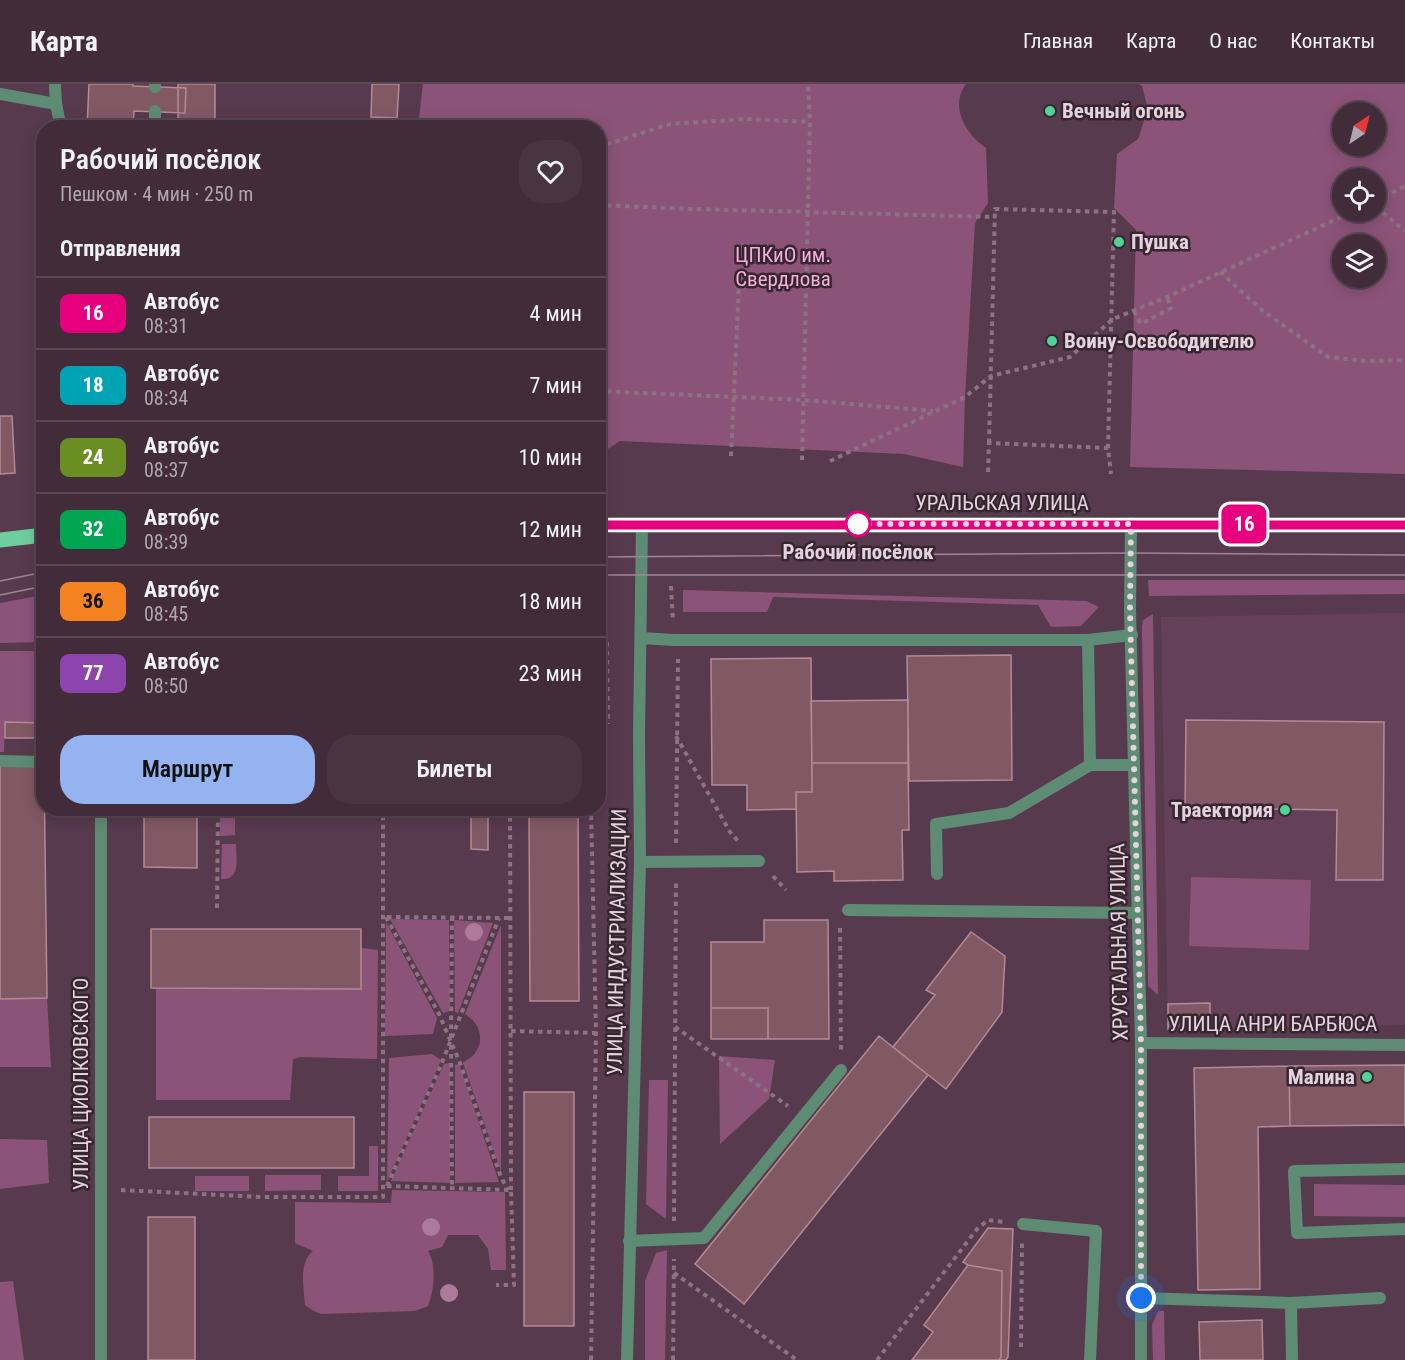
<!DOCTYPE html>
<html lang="ru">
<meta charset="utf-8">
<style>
body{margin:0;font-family:"Roboto Condensed",sans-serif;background:#493442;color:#f1f3f6;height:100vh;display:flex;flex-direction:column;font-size:22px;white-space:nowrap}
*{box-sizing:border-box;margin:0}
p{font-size:20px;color:#aea7af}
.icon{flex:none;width:33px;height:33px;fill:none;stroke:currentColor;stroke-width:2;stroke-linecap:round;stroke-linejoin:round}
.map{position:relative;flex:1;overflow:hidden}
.panel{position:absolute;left:36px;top:36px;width:570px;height:696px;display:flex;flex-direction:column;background:#422c3a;border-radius:24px;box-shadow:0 3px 15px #0003,0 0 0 2px #5a4854}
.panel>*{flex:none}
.badge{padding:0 12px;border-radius:9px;font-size:21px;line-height:39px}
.needle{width:39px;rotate:35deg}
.controls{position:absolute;left:1332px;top:18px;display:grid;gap:12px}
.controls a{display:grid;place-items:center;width:54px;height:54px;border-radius:50%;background:#422c3a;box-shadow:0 3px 15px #0003,0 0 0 2px #5a4854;font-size:30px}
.you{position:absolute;width:30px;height:30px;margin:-15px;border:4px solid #fff;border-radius:50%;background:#1a73e8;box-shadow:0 0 0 9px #1a73e833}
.map>.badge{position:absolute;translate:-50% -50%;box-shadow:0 0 0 3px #fff}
h2{padding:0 24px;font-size:22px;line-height:54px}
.round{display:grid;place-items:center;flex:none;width:63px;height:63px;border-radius:24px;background:#493442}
.head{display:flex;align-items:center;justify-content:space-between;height:102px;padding:0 24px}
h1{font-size:28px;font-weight:600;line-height:45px}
.action{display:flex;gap:12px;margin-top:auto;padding:12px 24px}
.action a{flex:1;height:69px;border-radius:24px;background:#95b2f1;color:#111;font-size:24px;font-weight:600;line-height:69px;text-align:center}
.action a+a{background:#493442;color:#f1f3f6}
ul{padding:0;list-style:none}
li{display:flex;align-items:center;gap:18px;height:72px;padding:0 24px;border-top:2px solid #5a4854}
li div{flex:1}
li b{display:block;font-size:22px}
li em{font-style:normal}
li .badge{min-width:66px;font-weight:700;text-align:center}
header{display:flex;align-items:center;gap:36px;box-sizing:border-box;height:84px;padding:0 30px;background:#422c3a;border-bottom:2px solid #5a4854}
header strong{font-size:28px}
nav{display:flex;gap:33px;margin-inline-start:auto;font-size:21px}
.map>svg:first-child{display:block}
</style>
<header>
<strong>Карта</strong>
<nav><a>Главная</a><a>Карта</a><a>О нас</a><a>Контакты</a></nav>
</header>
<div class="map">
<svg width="1405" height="1276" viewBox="0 0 1405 1276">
<rect width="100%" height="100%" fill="#583a4e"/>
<!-- built -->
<path fill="#654059" d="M1405 529V941L1168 945 1161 533Z"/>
<!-- green -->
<path fill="#8c5379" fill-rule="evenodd" d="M423 0H966C949 23 966 50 986 64L988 119 975 139 965 313 963 383 904 370 620 357 599 371 598 44 418 43Z
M1139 0H1405V390L1130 383 1136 146 1114 124 1117 70 1138 55 1148 25 1142 2ZM1342 28H1376V62H1342ZM1342 94H1376V128H1342ZM1342 160H1376V194H1342Z
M1148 496H1405V510L1149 512Z
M683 506 1086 517 1099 523 1081 542 1051 543 1038 521 773 513 767 528H683Z
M43 511V558L0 559V519Z
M1153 530 1158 911 1148 902 1142 543 1143 536Z
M0 567H44L43 639 5 638 4 668H0Z
M220 725H235V751L220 752Z
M222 760H236C236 776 241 796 221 795Z
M1191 793 1311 796 1309 866 1189 862Z
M390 835 449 836 450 927 443 929Z
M454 836 493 839 458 929 455 928Z
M386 838 437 934 433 950 385 952Z
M501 841V1087L463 979C466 976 473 973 475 969 486 954 478 938 465 930Z
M361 864 378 866 377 975 300 973 293 975 290 1016H156V904L360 905Z
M47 914 51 983H0V915Z
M432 970 441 976 387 1098 389 974Z
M719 972 775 976 769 1015 720 1060Z
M450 979V1099L391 1097 444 980Z
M459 980 499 1098 455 1099V981Z
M649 996H668L666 1135 646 1120Z
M0 1055 47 1056 49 1099 0 1105Z
M369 1062H378V1107H338V1092H369Z
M265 1091H321V1106L265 1107Z
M195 1092H249V1107H195Z
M1314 1100 1405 1101V1133L1314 1132Z
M392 1106 505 1108 506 1186H491L488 1165 478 1151H448L442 1163 428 1167C437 1181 434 1207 428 1222L415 1227 321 1230 312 1226 305 1221C304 1203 298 1179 313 1167L295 1159V1118L391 1119Z
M667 1166 665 1276H645V1197L656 1169Z
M13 1197 24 1276H0V1198Z
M1158 1227H1164L1165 1276H1153L1152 1241Z"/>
<!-- building -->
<path fill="#805964" stroke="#b48a95" stroke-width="1.5" d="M89 0H133V2L186 4 185 29 134 27 133 44H87Z
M178 0H215V44H178Z
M372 0H399L397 34 371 33Z
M0 332H12L15 389 0 390Z
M1011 571 1012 696 909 697 907 572Z
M811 574 812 708H796V725L747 726V701H712L711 575Z
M908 616V679H812L811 617Z
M1186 636 1384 638 1383 796H1336L1337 726 1185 724Z
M5 638 44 639V654H5Z
M812 679H908L909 746H902L903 796 834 797V787L797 788 796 708H812Z
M44 681 47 914 0 915V682Z
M144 724H197V784L144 783Z
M529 724H578L579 917H530Z
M471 732H488V766L471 765Z
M764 836H828L829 955H768V924H711V858H764Z
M151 845H361V905L151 904Z
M971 848 1005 872 1002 928 946 1005 893 963 935 911 926 906Z
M1210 919V944L1168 945V920Z
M711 924H768V955H711Z
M879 952 928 991 744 1220 695 1180Z
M1405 981V1041L1290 1042 1289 982Z
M1289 982 1290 1042 1258 1043 1260 1205 1198 1206 1194 984Z
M524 1008H574V1242H524Z
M149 1033H354V1084H149Z
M148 1133H195V1276H148Z
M988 1144 1013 1145 1008 1273 1006 1276H999L1001 1273 1002 1187 968 1181 963 1178Z
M968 1181 1002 1187 1001 1273 999 1276H912L933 1248 924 1241Z
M1262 1236 1263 1276H1200L1199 1238Z"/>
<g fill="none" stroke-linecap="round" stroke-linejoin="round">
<!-- path -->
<path stroke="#8c7283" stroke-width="4" stroke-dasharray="4.5 4.5" stroke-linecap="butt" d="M598 63 670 40 747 35 810 38
M1376 117 1405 102
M598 121 693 125 995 133
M1376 123 1405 147
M1220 188 1263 227 1328 273 1365 277 1405 276
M1134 227 1141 240 1171 224 1167 213
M598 307 804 316 933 327
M989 359 995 125 1114 128 1108 364
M731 372 739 200 806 199
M802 376 810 38 808 0
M830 377 965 313 991 292 1070 273 1113 235 1167 213 1352 128
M988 388 989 359 1108 364 1111 390
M671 502 673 538
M607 558 608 640
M676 652 730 748 738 757
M510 724 511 1106
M676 759 678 575
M773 792 786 806
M217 824 218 724
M386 833 439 930 460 979 501 1093 508 1106
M387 833 510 834
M840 844 841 968
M675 943 788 1022
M511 947 596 949
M451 954 452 834
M451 961 452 1104
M387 1102 441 981 499 834
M387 1102 511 1106 514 1201H496
M121 1106 262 1113H383V724
M674 1137 676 797
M674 1189 797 1276
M1021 1263 1022 1158
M591 1276 596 949 591 724
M673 1276 674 1175
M877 1276 977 1145 988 1136 1004 1138"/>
<!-- service -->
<path stroke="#5e8b73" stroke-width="12" d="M155 3V0
M0 10 56 20
M155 44V27
M641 554 674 556H1088L1132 551
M1088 556 1090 681H1134
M0 677 44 678
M640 778 759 777
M937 790 936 740 1009 729 1090 681
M848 826 1137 829
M1405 1085 1294 1087 1297 1149 1405 1145
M1023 1140 1096 1147 1090 1276
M629 1157 704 1154 841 986
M1141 1214 1291 1219
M1292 1276 1291 1219 1380 1214"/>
<!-- minor -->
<path stroke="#5e8b73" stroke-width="12" d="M55 0 56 20 61 44
M101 724V1276
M1141 959 1405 961"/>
<!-- tertiary -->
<path stroke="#5e8b73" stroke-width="12" d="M1131 439 1130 525 1141 959V1276
M627 1276 640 778 639 650 642 441"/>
<!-- primary -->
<path stroke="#6fce9e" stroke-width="15" d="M598 441H1405
M0 456 44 451"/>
<!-- tram -->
<path stroke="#9e8696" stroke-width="1.5" d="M598 473 1131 469 1405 471
M598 491H1405
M0 497 44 488
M0 511 44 502"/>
</g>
<!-- trees -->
<g fill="#ad7a9c">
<circle cx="474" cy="848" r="9"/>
<circle cx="431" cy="1143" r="9"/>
<circle cx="449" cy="1209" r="9"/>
</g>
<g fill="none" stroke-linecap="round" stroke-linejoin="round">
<!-- line casing -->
<g stroke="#fff" stroke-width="14">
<path id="line" d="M598 441H1405"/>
</g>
<!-- line -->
<use href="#line" stroke="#e6007e" stroke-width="9"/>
<!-- walk -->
<path stroke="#e5d2de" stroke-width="6" stroke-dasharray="0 10.8" d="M858 440H1131L1130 525 1141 959V1214"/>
</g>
<!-- markers -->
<g fill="#51d397" stroke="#35262f" stroke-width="2">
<circle cx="1050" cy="27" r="6"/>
<circle cx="1119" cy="158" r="6"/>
<circle cx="1052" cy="257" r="6"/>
<circle cx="1285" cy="726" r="6"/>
<circle cx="1367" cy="993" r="6"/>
</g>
<circle fill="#fff" stroke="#e6007e" stroke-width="3" cx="858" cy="440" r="12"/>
<g text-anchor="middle" stroke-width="5" stroke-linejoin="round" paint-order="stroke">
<!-- poi labels -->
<g font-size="21" font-weight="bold" fill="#e5d2de" stroke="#35262f" text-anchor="start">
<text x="1062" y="34">Вечный огонь</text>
<text x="1131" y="165">Пушка</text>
<text x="1064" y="264">Воину-Освободителю</text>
<text x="1273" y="733" text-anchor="end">Траектория</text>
<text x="1355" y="1000" text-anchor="end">Малина</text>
</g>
<!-- park labels -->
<g font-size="21" fill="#f3aedb" stroke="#35262f">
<text x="783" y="178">ЦПКиО им.<tspan x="783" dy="24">Свердлова</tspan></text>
</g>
<!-- street labels -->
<g font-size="21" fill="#e5d2de" stroke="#35262f">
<text x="1002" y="426">УРАЛЬСКАЯ УЛИЦА</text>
<text transform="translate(617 858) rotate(-89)" y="7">УЛИЦА ИНДУСТРИАЛИЗАЦИИ</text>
<text transform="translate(1119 858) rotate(-91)" y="7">ХРУСТАЛЬНАЯ УЛИЦА</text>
<text x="1273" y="947">УЛИЦА АНРИ БАРБЮСА</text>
<text transform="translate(81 1000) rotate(-90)" y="7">УЛИЦА ЦИОЛКОВСКОГО</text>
</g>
<!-- stop labels -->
<g font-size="21" font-weight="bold" fill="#e5d2de" stroke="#35262f">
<text x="858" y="475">Рабочий посёлок</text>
</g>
</g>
</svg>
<div class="controls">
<a><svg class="needle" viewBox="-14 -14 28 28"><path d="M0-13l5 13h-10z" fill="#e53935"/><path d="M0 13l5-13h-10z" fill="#aea7af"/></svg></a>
<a><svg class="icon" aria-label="locate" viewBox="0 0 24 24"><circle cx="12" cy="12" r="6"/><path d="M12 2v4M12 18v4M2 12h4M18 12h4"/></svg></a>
<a><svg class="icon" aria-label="layers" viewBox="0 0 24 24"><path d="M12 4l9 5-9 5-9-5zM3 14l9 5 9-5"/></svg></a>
</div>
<div class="you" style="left:1141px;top:1214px"></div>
<b class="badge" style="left:1244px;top:440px;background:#e6007e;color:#fff">16</b>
<section class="panel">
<div class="head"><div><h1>Рабочий посёлок</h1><p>Пешком · 4 мин · 250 m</p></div><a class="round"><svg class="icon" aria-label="heart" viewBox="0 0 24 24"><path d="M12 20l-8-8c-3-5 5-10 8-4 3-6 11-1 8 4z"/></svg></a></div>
<h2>Отправления</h2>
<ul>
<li><span class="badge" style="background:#e6007e;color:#fff">16</span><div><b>Автобус</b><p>08:31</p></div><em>4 мин</em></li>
<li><span class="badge" style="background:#00a3b4;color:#fff">18</span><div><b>Автобус</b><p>08:34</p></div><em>7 мин</em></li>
<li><span class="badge" style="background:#6b8e23;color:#fff">24</span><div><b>Автобус</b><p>08:37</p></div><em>10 мин</em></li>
<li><span class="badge" style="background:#00a651;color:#fff">32</span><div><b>Автобус</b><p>08:39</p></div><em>12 мин</em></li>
<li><span class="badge" style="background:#f58220;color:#111">36</span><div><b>Автобус</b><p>08:45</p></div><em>18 мин</em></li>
<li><span class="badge" style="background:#8e44ad;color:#fff">77</span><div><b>Автобус</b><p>08:50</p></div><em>23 мин</em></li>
</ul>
<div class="action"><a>Маршрут</a><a>Билеты</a></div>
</section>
</div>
